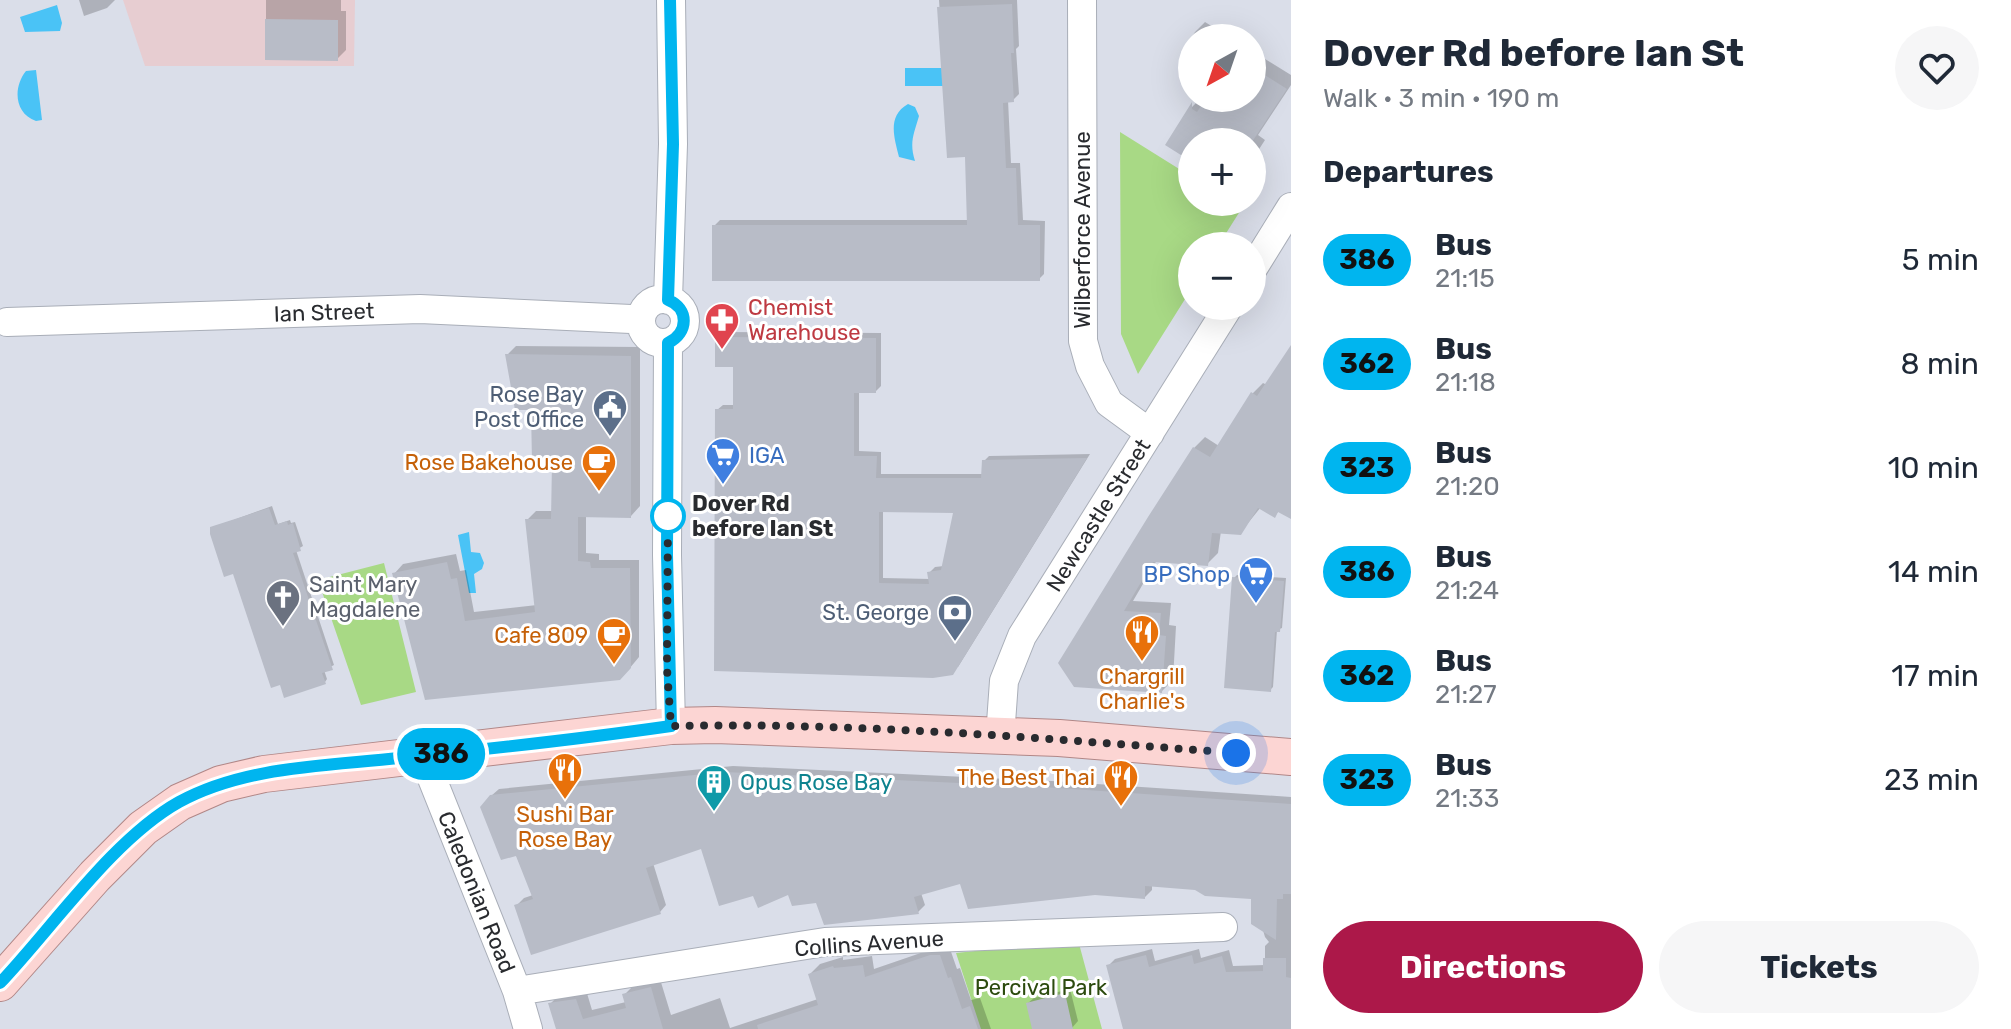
<!DOCTYPE html>
<meta charset="utf-8">
<style>
body{margin:0;font-family:Rubik,sans-serif;background:#f6f6f7;color:#1f2937;height:100vh;display:flex;flex-direction:column;font-size:30px;white-space:nowrap}
*{box-sizing:border-box;margin:0}
p{font-size:26px;color:#747a83}
.icon{flex:none;width:44px;height:44px;fill:none;stroke:currentColor;stroke-width:2;stroke-linecap:round;stroke-linejoin:round}
.map{position:relative;flex:1;overflow:hidden}
.details{display:flex;flex-direction:column;background:#fff;width:720px}
.details>*{flex:none}
.badge{padding:0 16px;border-radius:26px;font-size:28px;line-height:52px}
.needle{width:52px;rotate:220deg}
.buttons{position:absolute;left:1178px;top:24px;display:grid;gap:16px}
.buttons a{display:grid;place-items:center;width:88px;height:88px;border-radius:50%;background:#fff;box-shadow:0 8px 32px #0002;font-size:40px}
.you{position:absolute;width:40px;height:40px;margin:-20px;border:6px solid #fff;border-radius:50%;background:#1a73e8;box-shadow:0 0 0 12px #1a73e833}
.map>.badge{position:absolute;translate:-50% -50%;box-shadow:0 0 0 4px #fff}
h2{padding:0 32px;font-size:30px;line-height:72px}
.round{display:grid;place-items:center;flex:none;width:84px;height:84px;border-radius:42px;background:#f6f6f7}
.summary{display:flex;align-items:center;justify-content:space-between;height:136px;padding:0 32px}
h1{font-size:38px;font-weight:700;line-height:60px}
.action{display:flex;gap:16px;margin-top:auto;padding:16px 32px}
.action a{flex:1;height:92px;border-radius:48px;background:#ac1849;color:#fff;font-size:32px;font-weight:700;line-height:92px;text-align:center}
.action a+a{background:#f6f6f7;color:#1f2937}
ul{padding:0;list-style:none}
li{display:flex;align-items:center;gap:24px;height:104px;padding:0 32px}
li div{flex:1}
li b{display:block;font-size:30px}
li em{font-style:normal}
li .badge{min-width:88px;font-weight:700;text-align:center}
main{display:flex;flex:1;min-height:0}
.map>svg:first-child{display:block}
</style>
<main>
<div class="map">
<svg width="1291" height="1029" viewBox="0 0 1291 1029">
<rect width="100%" height="100%" fill="#dadee9"/>
<!-- education -->
<path fill="#e7cdd1" d="M123 0H355L354 66H145Z"/>
<!-- green -->
<path fill="#a8d985" d="M1120 132 1192 177V202H1233L1242 208 1218 246H1192V288L1138 374 1121 334Z
M384 563 416 692 361 705 318 580Z
M1078 940 1102 1029H981L956 953Z"/>
<!-- water -->
<path fill="#4ac3f6" d="M57 5 62 23 60 31 25 32 20 17Z
M905 68H943V86H905Z
M36 70 42 120 36 121C14 113 13 87 26 71Z
M908 104 915 107 919 116C914 134 909 142 915 161L899 157C894 137 887 116 908 104Z
M469 532 471 552 480 553 484 563 482 569 474 574 476 593H469L458 535Z"/>
<!-- shadow -->
<path fill="#0003" fill-rule="evenodd" d="M79 0H115L107 8 84 16Z
M266 0H341V11H346V50L337 59 266 58Z
M939 0H1017L1019 46 1016 49 1019 94 1013 100H1008L1011 163H1020L1023 220 1045 221 1044 274 1039 279 714 226 720 220H969L967 154 949 155Z
M1205 22 1231 38H1192V54L1184 49 1195 32Z
M1252 51 1291 75V85L1258 135 1265 140 1252 160V142H1192V160L1190 109 1201 98 1206 102 1208 98H1252Z
M723 332 881 333V386L876 391H859V451L881 452V474H983L984 461 989 456 1090 454 958 667 717 410 723 405H735V365L717 338ZM883 510 955 511 944 566 935 567 929 573 931 579 883 578Z
M516 346 640 347V506L631 516 586 515V553L599 554V560H639V657L629 669 427 698 394 574 403 564 456 554 460 571 466 570 474 612 537 605 527 520 536 511H553L554 460 533 408 507 355Z
M1291 348V516L1280 510 1274 516 1261 507 1240 533 1221 531 1218 553 1207 564 1157 560 1133 601 1171 603 1169 625 1176 626 1173 680 1162 691 1075 686 1194 448 1205 437 1219 446 1252 394 1263 383 1267 385Z
M272 506 278 524 290 520 291 523 295 522 303 546 296 550 334 665 324 670 327 679 325 682 234 571 212 528Z
M1237 575 1286 578 1282 628 1277 630 1273 687 1270 690 1234 578Z
M733 766 1052 781 1291 797V1029H1125L1108 966 1115 959 1152 949 1155 961 1199 949 1201 958 1229 950 1233 966 1265 965V946L1269 942 1265 937 1253 897 1226 891 1152 884V890L1145 897 962 882 921 893 925 905 918 912 818 901 790 892 754 894 702 846 653 863 666 905 660 912 517 905 524 898 533 895 491 796 499 789Z
M941 946H949L957 969 960 968 971 1000 980 998 991 1029H564L550 1004 560 994 586 990 592 1010 626 1002 624 995 634 985 660 979 671 1015 720 998 730 1028 818 999 810 974 820 964 843 957V960L872 956 874 969Z
M1070 989 1078 1021 1071 1029H1034L1028 1003 1034 998Z"/>
<!-- building -->
<path fill="#b8bcc7" fill-rule="evenodd" d="M1012 4 1014 53H1011L1014 102 1003 103 1006 168H1016L1018 225H1040V281H712V225H967L965 157 947 158 937 7Z
M265 19 338 20V61L265 60Z
M1252 67 1287 89 1252 142H1192V162L1165 145 1192 102V109L1197 112 1206 98H1252Z
M715 337 876 338V393H854V456H877L876 478H981L982 460 1087 458 953 675 933 678 714 671 715 409H733V367H715ZM879 512 953 513 941 570 927 572 929 584 879 583Z
M1291 345V519L1278 512 1275 518 1258 508 1241 535 1212 533 1208 566 1153 562 1124 611 1161 613 1159 635 1166 636 1162 693 1074 687 1058 663 1148 517 1193 447 1210 457 1251 392 1257 396Z
M505 354 631 356V518L578 517V561L590 562 591 568H630L631 668 620 680 425 700 392 573 447 562 451 579 457 578 465 621 535 612 525 519H551L552 462H532L531 410H515Z
M269 508 275 525 287 521 288 525 293 523 301 551 293 553 333 670 322 673 326 684 284 698 280 685 271 688 233 574 224 577 210 534V527Z
M1232 577 1284 581 1280 632H1275L1271 692 1224 688Z
M725 772 1043 787 1291 804V894H1283V899H1277L1276 940 1251 924V899L1205 896 1195 890 1145 886V899L1095 895 968 909 960 884 914 897 919 914 824 925 816 903 792 906 788 895 758 908 753 896 719 906 701 849 646 868 661 914 531 955 514 905 533 899 516 856 501 860 480 807 490 795Z
M930 955H940L948 978 951 977 962 1009 970 1006 978 1029H758L757 1025 818 1005 808 974 833 966 834 968 863 965 865 977Z
M1146 955 1149 967 1192 955 1194 964 1222 956 1226 972 1263 971V958H1286V977L1291 978V1029H1123L1106 965Z
M651 987 663 1029H556L548 1003 576 999 583 1019 626 1008 622 994Z
M1065 993 1073 1029H1032L1026 1003Z"/>
<g fill="none" stroke-linecap="round" stroke-linejoin="round">
<!-- minor casing -->
<g stroke="#a9aeb8" stroke-width="30">
<path id="minor" d="M1082 0 1083 341 1090 366 1109 403 1150 433
M1252 270 1291 207
M641 321a22 22 0 1 1 44 0a22 22 0 1 1-44 0Z
M668 300 673 144 671 0
M7 322 420 309 631 319 640 322
M668 343 667 555 671 726
M1000 737 1004 681 1022 636 1229 306
M423 756 517 991 528 1029
M517 991 825 942 1223 927"/>
</g>
<!-- major casing -->
<g stroke="#b18787" stroke-width="38">
<path id="major" d="M0 983 95 876 143 828 180 802 221 784 264 774 671 726 715 725 1059 738 1291 757"/>
</g>
<!-- minor -->
<use href="#minor" stroke="#fff" stroke-width="28"/>
<!-- major -->
<use href="#major" stroke="#fcd5d3" stroke-width="36"/>
</g>
<g fill="none" stroke-linecap="round" stroke-linejoin="round">
<!-- line casing -->
<g stroke="#fff" stroke-width="18">
<path id="line" d="M0 983C53 927 113 839 179 802 245 766 326 766 399 758 490 749 580 739 671 726L667 555 668 343C689 333 689 308 668 300L673 144 670 0"/>
</g>
<!-- line -->
<use href="#line" stroke="#00b5ef" stroke-width="12"/>
<!-- walk -->
<path stroke="#292b2f" stroke-width="8" stroke-dasharray="0 14.4" d="M668 516V508L667 669 671 726C859 722 1048 739 1236 753"/>
</g>
<!-- icons -->
<defs>
<g id="pharmacy-pin" transform="scale(1.8)"><path d="M0 17L-7.5 6A9.5 9.5 0 1 1 7.5 6Z" fill="#e0444e" stroke="#fff"/><path d="M-2-6h4v4h4v4h-4v4h-4v-4h-4v-4h4Z" fill="#fff"/></g>
<g id="civic-pin" transform="scale(1.8)"><path d="M0 17L-7.5 6A9.5 9.5 0 1 1 7.5 6Z" fill="#5c6f8a" stroke="#fff"/><path d="M-.6-6.5H3V-4.5H.6V-3L4-1V1h2V6H-6V1h2V-1L-.6-3ZM-1.2 2.5V6h2.4V2.5Z" fill="#fff"/></g>
<g id="supermarket-pin" transform="scale(1.8)"><path d="M0 17L-7.5 6A9.5 9.5 0 1 1 7.5 6Z" fill="#3f7fe0" stroke="#fff"/><path d="M-6-5.5h2.5l.6 2H6L4.5 2H-2.5L-4.4-4H-6ZM-1.5 3.2a1.3 1.3 0 1 0 .1 0ZM3 3.2a1.3 1.3 0 1 0 .1 0Z" fill="#fff"/></g>
<g id="cafe-pin" transform="scale(1.8)"><path d="M0 17L-7.5 6A9.5 9.5 0 1 1 7.5 6Z" fill="#e8710a" stroke="#fff"/><path d="M-5.5-4.5H6V0H3Q3 3.5 0 3.5H-2.5Q-5.5 3.5-5.5 0ZM3-3.2v2h1.7v-2ZM-6 4.5H4V6H-6Z" fill="#fff"/></g>
<g id="church-pin" transform="scale(1.8)"><path d="M0 17L-7.5 6A9.5 9.5 0 1 1 7.5 6Z" fill="#6b7280" stroke="#fff"/><path d="M-1.2-6h2.4v3.5h3.3v2.4h-3.3V6h-2.4V-.1h-3.3v-2.4h3.3Z" fill="#fff"/></g>
<g id="bank-pin" transform="scale(1.8)"><path d="M0 17L-7.5 6A9.5 9.5 0 1 1 7.5 6Z" fill="#5c6f8a" stroke="#fff"/><path d="M-6-4H6V4H-6ZM0-2.3a2.3 2.3 0 1 0 0 4.6a2.3 2.3 0 1 0 0-4.6Z" fill="#fff"/></g>
<g id="restaurant-pin" transform="scale(1.8)"><path d="M0 17L-7.5 6A9.5 9.5 0 1 1 7.5 6Z" fill="#e8710a" stroke="#fff"/><path d="M-5-6h1v4h1v-4h1v4h1v-4h1v5L-1.5 .5V6h-2V.5L-5-1ZM5-6V6H3V1.5H1.5Q1.5-4 5-6Z" fill="#fff"/></g>
<g id="building-pin" transform="scale(1.8)"><path d="M0 17L-7.5 6A9.5 9.5 0 1 1 7.5 6Z" fill="#0f9aa8" stroke="#fff"/><path d="M-4-6H4V6H1V3H-1V6H-4ZM-2.5-4.3h1.7v1.8h-1.7ZM.8-4.3h1.7v1.8H.8ZM-2.5-1h1.7V.8h-1.7ZM.8-1h1.7V.8H.8Z" fill="#fff"/></g>
</defs>
<g fill-rule="evenodd">
<use href="#pharmacy-pin" x="722" y="320"/>
<use href="#civic-pin" x="610" y="407"/>
<use href="#supermarket-pin" x="723" y="455"/>
<use href="#cafe-pin" x="599" y="462"/>
<use href="#supermarket-pin" x="1256" y="574"/>
<use href="#church-pin" x="283" y="597"/>
<use href="#bank-pin" x="955" y="612"/>
<use href="#restaurant-pin" x="1142" y="632"/>
<use href="#cafe-pin" x="614" y="635"/>
<use href="#restaurant-pin" x="565" y="770"/>
<use href="#restaurant-pin" x="1121" y="777"/>
<use href="#building-pin" x="714" y="782"/>
</g>
<!-- markers -->
<circle fill="#fff" stroke="#00b5ef" stroke-width="4" cx="668" cy="516" r="16"/>
<g text-anchor="middle" stroke-width="6" stroke-linejoin="round" paint-order="stroke">
<!-- street labels -->
<g font-size="22" fill="#292b2f" stroke="#fff">
<text transform="translate(1082 230) rotate(-90)" y="8">Wilberforce Avenue</text>
<text transform="translate(324 312) rotate(-2)" y="8">Ian Street</text>
<text transform="translate(1098 515) rotate(-58)" y="8">Newcastle Street</text>
<text transform="translate(477 892) rotate(68)" y="8">Caledonian Road</text>
<text transform="translate(869 943) rotate(-4)" y="8">Collins Avenue</text>
</g>
<!-- health labels -->
<g font-size="22" fill="#be3a42" stroke="#fff" text-anchor="start">
<text x="748" y="315">Chemist<tspan x="748" dy="25">Warehouse</tspan></text>
</g>
<!-- service labels -->
<g font-size="22" fill="#4e5e75" stroke="#fff" text-anchor="end">
<text x="584" y="402">Rose Bay<tspan x="584" dy="25">Post Office</tspan></text>
<text x="929" y="620">St. George</text>
</g>
<!-- shop labels -->
<g font-size="22" fill="#366cbe" stroke="#fff" text-anchor="start">
<text x="749" y="463">IGA</text>
<text x="1230" y="582" text-anchor="end">BP Shop</text>
</g>
<!-- food labels -->
<g font-size="22" fill="#c56008" stroke="#fff" text-anchor="end">
<text x="573" y="470">Rose Bakehouse</text>
<text x="588" y="643">Cafe 809</text>
<text x="1142" y="684" text-anchor="middle">Chargrill<tspan x="1142" dy="25">Charlie's</tspan></text>
<text x="1095" y="785">The Best Thai</text>
<text x="565" y="822" text-anchor="middle">Sushi Bar<tspan x="565" dy="25">Rose Bay</tspan></text>
</g>
<!-- stop labels -->
<g font-size="22" font-weight="bold" fill="#292b2f" stroke="#fff" text-anchor="start">
<text x="692" y="511">Dover Rd<tspan x="692" dy="25">before Ian St</tspan></text>
</g>
<!-- worship labels -->
<g font-size="22" fill="#5b616d" stroke="#fff" text-anchor="start">
<text x="309" y="592">Saint Mary<tspan x="309" dy="25">Magdalene</tspan></text>
</g>
<!-- culture labels -->
<g font-size="22" fill="#0d838f" stroke="#fff" text-anchor="start">
<text x="740" y="790">Opus Rose Bay</text>
</g>
<!-- park labels -->
<g font-size="22" fill="#2c4b0e" stroke="#fff">
<text x="1041" y="995">Percival Park</text>
</g>
</g>
</svg>
<div class="buttons">
<a><svg class="needle" viewBox="-14 -14 28 28"><path d="M0-13l5 13h-10z" fill="#e53935"/><path d="M0 13l5-13h-10z" fill="#747a83"/></svg></a>
<a>+</a>
<a>−</a>
</div>
<div class="you" style="left:1236px;top:753px"></div>
<b class="badge" style="left:441px;top:754px;background:#00b5ef;color:#111">386</b>
</div>
<section class="details">
<div class="summary"><div><h1>Dover Rd before Ian St</h1><p>Walk · 3 min · 190 m</p></div><a class="round"><svg class="icon" aria-label="heart" viewBox="0 0 24 24"><path d="M12 20l-8-8c-3-5 5-10 8-4 3-6 11-1 8 4z"/></svg></a></div>
<h2>Departures</h2>
<ul>
<li><span class="badge" style="background:#00b5ef;color:#111">386</span><div><b>Bus</b><p>21:15</p></div><em>5 min</em></li>
<li><span class="badge" style="background:#00b5ef;color:#111">362</span><div><b>Bus</b><p>21:18</p></div><em>8 min</em></li>
<li><span class="badge" style="background:#00b5ef;color:#111">323</span><div><b>Bus</b><p>21:20</p></div><em>10 min</em></li>
<li><span class="badge" style="background:#00b5ef;color:#111">386</span><div><b>Bus</b><p>21:24</p></div><em>14 min</em></li>
<li><span class="badge" style="background:#00b5ef;color:#111">362</span><div><b>Bus</b><p>21:27</p></div><em>17 min</em></li>
<li><span class="badge" style="background:#00b5ef;color:#111">323</span><div><b>Bus</b><p>21:33</p></div><em>23 min</em></li>
</ul>
<div class="action"><a>Directions</a><a>Tickets</a></div>
</section>
</main>
